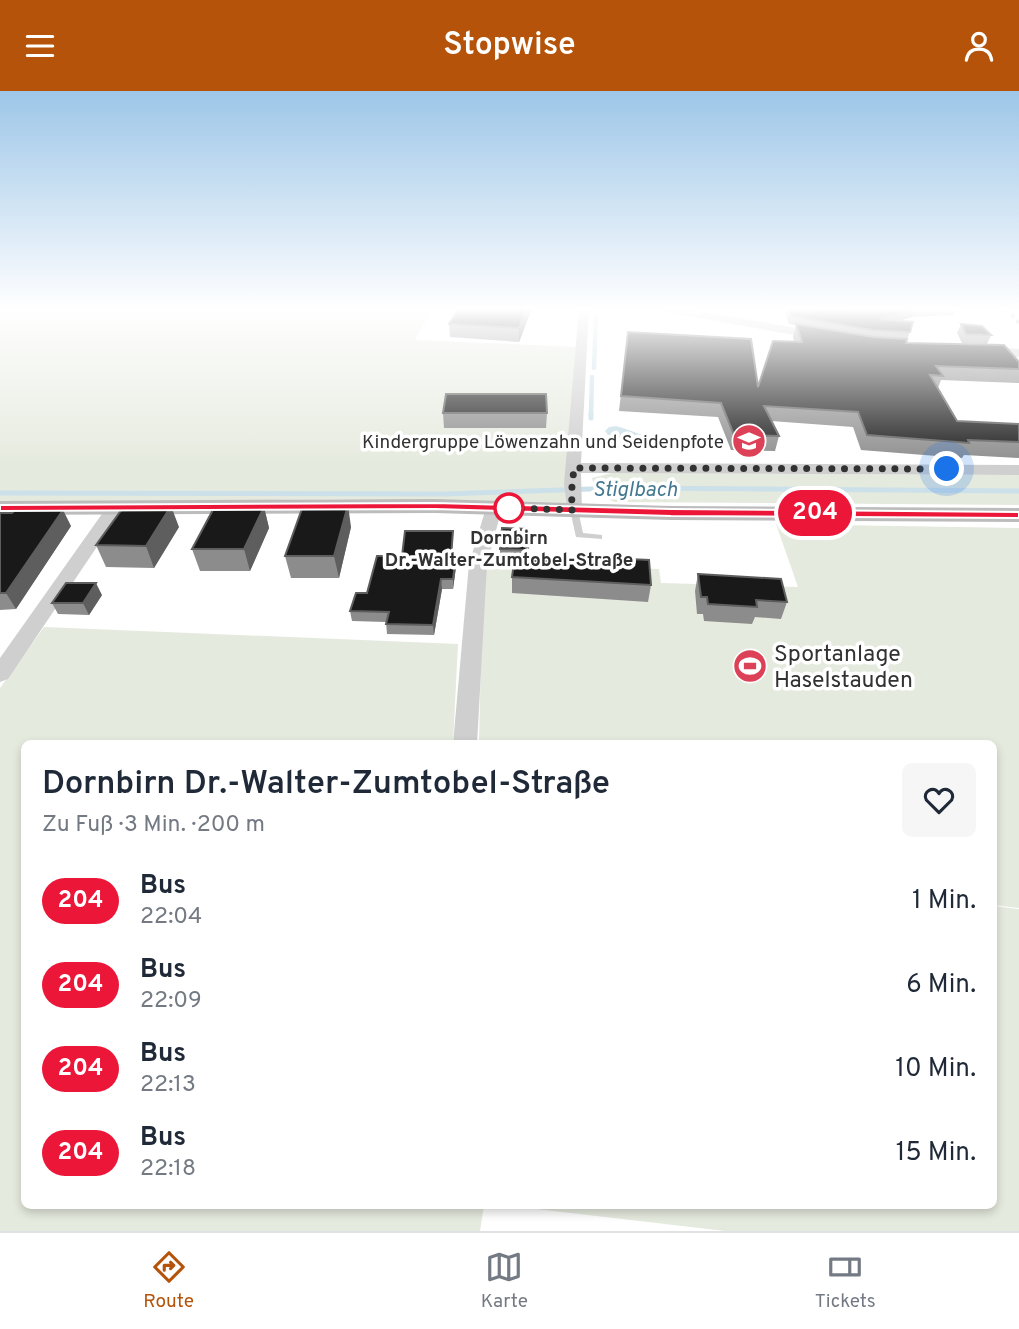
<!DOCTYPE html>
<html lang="de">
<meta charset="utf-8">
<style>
body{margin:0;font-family:Overpass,sans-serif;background:#f6f6f7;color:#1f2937;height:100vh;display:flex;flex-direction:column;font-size:26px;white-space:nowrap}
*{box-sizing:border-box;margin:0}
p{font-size:23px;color:#747a83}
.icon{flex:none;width:38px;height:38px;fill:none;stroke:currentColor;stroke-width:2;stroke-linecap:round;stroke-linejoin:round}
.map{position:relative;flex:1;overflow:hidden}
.side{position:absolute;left:21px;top:649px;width:976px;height:469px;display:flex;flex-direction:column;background:#fff;border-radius:10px;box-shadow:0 4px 10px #0003}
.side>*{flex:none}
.badge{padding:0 14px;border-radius:23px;font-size:24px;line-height:46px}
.you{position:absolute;width:35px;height:35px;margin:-18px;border:5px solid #fff;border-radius:50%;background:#1a73e8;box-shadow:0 0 0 10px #1a73e833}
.map>.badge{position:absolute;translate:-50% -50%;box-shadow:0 0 0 4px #fff}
.round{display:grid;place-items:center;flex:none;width:74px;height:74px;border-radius:10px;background:#f6f6f7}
.overview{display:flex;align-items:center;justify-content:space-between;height:119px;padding:0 21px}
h1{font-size:33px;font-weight:600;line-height:52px}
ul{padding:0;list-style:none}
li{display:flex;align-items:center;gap:21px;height:84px;padding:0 21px}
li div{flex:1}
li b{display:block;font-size:26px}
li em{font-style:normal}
li .badge{min-width:77px;font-weight:700;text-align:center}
header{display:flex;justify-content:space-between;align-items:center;height:91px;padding:0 21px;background:#b45309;color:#fff;font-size:32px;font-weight:600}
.tabs{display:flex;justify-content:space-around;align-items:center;height:98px;border-top:2px solid #e0e1e3;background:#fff;font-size:19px;color:#747a83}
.tabs a{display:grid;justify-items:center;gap:4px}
.tabs .selected{color:#b45309}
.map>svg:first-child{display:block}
</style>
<header><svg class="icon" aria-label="menu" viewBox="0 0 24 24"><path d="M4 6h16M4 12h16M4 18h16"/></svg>Stopwise<svg class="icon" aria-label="person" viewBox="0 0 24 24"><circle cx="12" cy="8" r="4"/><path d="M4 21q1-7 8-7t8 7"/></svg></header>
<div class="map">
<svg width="1019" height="1140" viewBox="0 0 1019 1140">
<rect width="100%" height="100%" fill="#fff"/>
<!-- green -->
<path fill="#e5eade" d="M0 217H433L415 249 580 256 572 417C492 413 412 408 331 408 221 409 111 414 0 414Z
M612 382 1019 384V414L615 411 596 403 592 387Z
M776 433 1019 437V817L994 814V653H479L483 472 659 478 661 492 798 496Z
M44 536 458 553 453 653H24V1115H484L480 1140H0V597Z
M994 815 1019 818V1140H725L519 1116 994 1115Z"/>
<!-- water -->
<path fill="#cce0e9" d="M616 335C635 340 652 350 673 350 686 350 693 341 703 355L693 360 682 359 608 344 605 340 609 336Z"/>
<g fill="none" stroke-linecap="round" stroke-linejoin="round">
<!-- stream-far1 -->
<path stroke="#cce0e9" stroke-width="4.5" d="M594 277 596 225
M591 324 592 286"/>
<!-- stream -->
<path stroke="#cce0e9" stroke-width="5" d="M591 327V322
M0 402 446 403 620 397 1019 400"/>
<!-- service -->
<path fill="#cfcfcf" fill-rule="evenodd" d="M574 416 578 419 583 442 602 444V448L576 446 570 419Z"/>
<!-- minor -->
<path fill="#cfcfcf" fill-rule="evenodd" d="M579 217H589L581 372 1019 374V384L581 382 582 419 574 424 568 423 564 393Z
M656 217H678L822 241 828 245 822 249 661 220Z
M983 255 1019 258V266L979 262 977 259Z
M115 412 123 417 8 588 0 591V567L109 413Z
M494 412 502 417 487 473 477 653H453L469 473 486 417Z"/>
<!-- secondary -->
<path fill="#bcbcbc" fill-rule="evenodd" d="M435 408 671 415 1019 417V431L671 429 435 422 0 424V410Z"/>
<!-- rail -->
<path stroke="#878787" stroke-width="3.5" stroke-dasharray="4.5 3.5" stroke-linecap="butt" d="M1006 217 1019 232"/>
</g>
<!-- wall -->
<path fill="#8c8c8c" d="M459 217H532L519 251 450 246 449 233Z
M786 217H811L843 220 956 217 953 224 912 226 900 230 913 231 906 252 1019 271V292L941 289 938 297 957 330 1019 333V367L964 364 962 367 861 359 853 336 771 330 779 345 775 360 731 359 718 326 619 320 628 241 758 296 794 251 793 246 796 234 789 233 785 221Z
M961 233 991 244 987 253 962 252 957 242Z
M443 322H547L546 337H444Z
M264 416 269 437 250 480H200L192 458Z
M0 422 71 435 16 518 0 519Z
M179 436 154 477 106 476 96 454Z
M351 436 339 487H291L285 465Z
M529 438 528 465 651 494 648 511 512 502V486L514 470H500V458Z
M453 440 452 466 456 476 453 498H442L434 544 387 543 386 531 352 530 350 520 367 502Z
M698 483 787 511 781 528 755 526 752 533 704 530 703 523H697L695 500Z
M102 504 89 524 58 523 52 512Z"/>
<!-- shaded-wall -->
<path fill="#5e5e5e" d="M527 217H532L519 251V237Z
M915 219 912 226 877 236 880 228Z
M348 414 351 436 339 487 334 465Z
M171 415 179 436 154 477 146 455Z
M264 416 269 437 250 480 244 458Z
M63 419 71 435 16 518 6 502Z
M456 466V476L453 498V488Z
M441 488 442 498 434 544 433 534Z
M96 492 102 504 89 524 83 512Z"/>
<!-- building -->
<path fill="#191919" stroke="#5e5e5e" stroke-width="2" d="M459 217H527L519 237 449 233Z
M788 217H811L843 220 845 217H956L915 219 880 228 913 231 910 241 872 239 791 225Z
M796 233 873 246 907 248 906 252 1004 254 1019 271V278L936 275 943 285 930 284 957 330 1019 333V351L968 349 969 352 867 344 858 321 764 315 779 345 734 344 721 312 621 305 628 241 751 248 758 296 773 250 802 251Z
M961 233 982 235 991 244 966 243Z
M446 303H546L547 322H443Z
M125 414 171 415 146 455 96 454Z
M348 414 334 465H285L303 415Z
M215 415 264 416 244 458H192Z
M63 419 6 502H0V422H12L14 420Z
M502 437 529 438 528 459 500 458Z
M405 440H453L451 466H456L453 488H441L433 534 386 533 389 521 350 520 356 502H367L377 465H402Z
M515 465 629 471V468L649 469 651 494 512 486Z
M698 483 781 488 787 511 756 509 757 516 708 513 707 506H701Z
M66 492H96L83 512H52Z"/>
<!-- sky -->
<linearGradient id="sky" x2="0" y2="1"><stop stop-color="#9dc6e8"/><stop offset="0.58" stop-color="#fff"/><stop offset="1" stop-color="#fff" stop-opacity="0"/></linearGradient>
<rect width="1019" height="376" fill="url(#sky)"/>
<!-- line -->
<path fill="#ec1638" stroke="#fff" stroke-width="2" d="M435 412 671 418 1019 421V427L671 425 435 418 0 420V414Z"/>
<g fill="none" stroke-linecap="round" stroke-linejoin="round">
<!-- walk -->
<path stroke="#323232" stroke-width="7" stroke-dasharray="0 12.6" d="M509 417 574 419 571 405 574 377 947 378"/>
</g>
<!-- icons -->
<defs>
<g id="school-disc" transform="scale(1.75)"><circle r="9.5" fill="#dc4157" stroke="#fff"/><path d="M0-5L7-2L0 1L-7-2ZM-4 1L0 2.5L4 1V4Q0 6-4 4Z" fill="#fff"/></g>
<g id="stadium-disc" transform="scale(1.75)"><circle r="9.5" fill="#dc4157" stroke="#fff"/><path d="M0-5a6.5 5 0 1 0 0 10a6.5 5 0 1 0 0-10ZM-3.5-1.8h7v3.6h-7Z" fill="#fff"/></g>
</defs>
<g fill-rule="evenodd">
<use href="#school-disc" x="749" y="350"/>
<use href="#stadium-disc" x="750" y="575"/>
</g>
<!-- markers -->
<circle fill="#fff" stroke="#ec1638" stroke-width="3.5" cx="509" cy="417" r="14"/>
<g text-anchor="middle" stroke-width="7" stroke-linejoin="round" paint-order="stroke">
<!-- far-poi labels -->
<g font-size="19" fill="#323232" stroke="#fff" text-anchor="end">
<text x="724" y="357">Kindergruppe Löwenzahn und Seidenpfote</text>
</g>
<!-- far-stop labels -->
<g font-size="19" font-weight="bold" fill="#323232" stroke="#fff">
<text x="509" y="453">Dornbirn<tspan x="509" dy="22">Dr.-Walter-Zumtobel-Straße</tspan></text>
</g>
<!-- far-water labels -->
<g font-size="21" font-style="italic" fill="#437890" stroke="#fff">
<text x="635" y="405">Stiglbach</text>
</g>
<!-- poi labels -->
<g font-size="23" fill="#323232" stroke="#fff" text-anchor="start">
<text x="774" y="570">Sportanlage<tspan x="774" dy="26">Haselstauden</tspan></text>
</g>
</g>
</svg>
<div class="you" style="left:947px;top:378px"></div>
<b class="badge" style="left:815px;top:422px;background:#ec1638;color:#fff">204</b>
<section class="side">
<div class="overview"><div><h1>Dornbirn Dr.-Walter-Zumtobel-Straße</h1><p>Zu Fuß · 3 Min. · 200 m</p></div><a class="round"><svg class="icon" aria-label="heart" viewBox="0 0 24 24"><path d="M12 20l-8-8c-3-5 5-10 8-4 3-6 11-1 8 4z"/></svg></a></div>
<ul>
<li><span class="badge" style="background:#ec1638;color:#fff">204</span><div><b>Bus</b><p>22:04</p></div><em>1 Min.</em></li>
<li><span class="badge" style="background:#ec1638;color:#fff">204</span><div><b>Bus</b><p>22:09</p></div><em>6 Min.</em></li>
<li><span class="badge" style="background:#ec1638;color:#fff">204</span><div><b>Bus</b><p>22:13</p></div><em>10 Min.</em></li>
<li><span class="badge" style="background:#ec1638;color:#fff">204</span><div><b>Bus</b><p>22:18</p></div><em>15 Min.</em></li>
</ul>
</section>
</div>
<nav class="tabs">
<a class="selected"><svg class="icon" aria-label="directions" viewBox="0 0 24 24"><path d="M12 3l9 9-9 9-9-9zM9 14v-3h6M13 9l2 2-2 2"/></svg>Route</a>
<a><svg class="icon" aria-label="map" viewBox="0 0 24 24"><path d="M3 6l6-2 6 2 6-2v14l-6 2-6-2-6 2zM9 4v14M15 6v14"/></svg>Karte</a>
<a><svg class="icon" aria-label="tickets" viewBox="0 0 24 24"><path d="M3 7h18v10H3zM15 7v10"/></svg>Tickets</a>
</nav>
